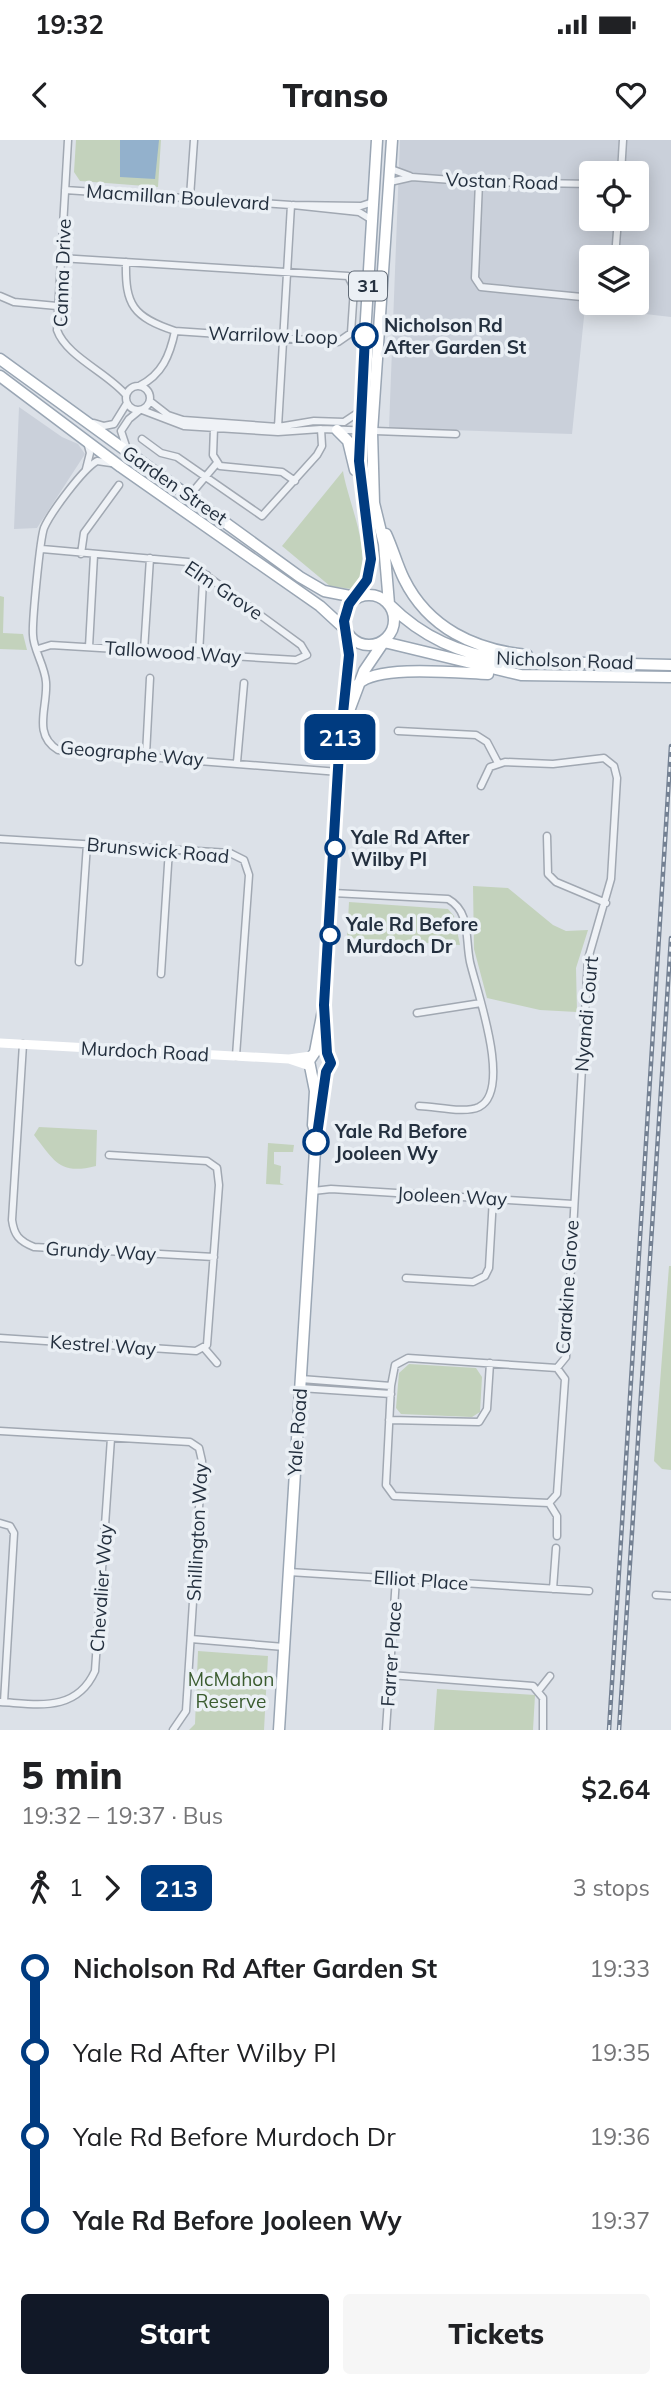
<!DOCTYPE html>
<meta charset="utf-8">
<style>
body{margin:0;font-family:Mulish,sans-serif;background:#f6f6f6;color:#202124;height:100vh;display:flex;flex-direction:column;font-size:26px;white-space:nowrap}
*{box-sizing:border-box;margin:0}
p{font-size:23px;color:#757577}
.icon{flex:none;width:38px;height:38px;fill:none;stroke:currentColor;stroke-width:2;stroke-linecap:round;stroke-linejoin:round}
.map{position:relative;height:1590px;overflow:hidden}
.details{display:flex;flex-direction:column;background:#fff;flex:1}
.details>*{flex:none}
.badge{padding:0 14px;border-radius:10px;font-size:24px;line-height:46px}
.fabs{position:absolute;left:579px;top:21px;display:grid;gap:14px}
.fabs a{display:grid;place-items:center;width:70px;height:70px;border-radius:7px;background:#fff;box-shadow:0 4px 18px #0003;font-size:35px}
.map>.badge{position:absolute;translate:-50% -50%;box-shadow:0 0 0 4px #fff}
.legs{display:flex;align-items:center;gap:10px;height:77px;padding:0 21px;font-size:23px}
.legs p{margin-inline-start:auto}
.summary{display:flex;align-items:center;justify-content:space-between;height:119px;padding:0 21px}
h1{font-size:38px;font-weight:800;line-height:52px}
.primary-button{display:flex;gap:14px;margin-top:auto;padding:14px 21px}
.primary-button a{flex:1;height:80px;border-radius:7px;background:#111827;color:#fff;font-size:28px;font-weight:800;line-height:80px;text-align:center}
.primary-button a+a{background:#f6f6f6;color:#202124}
ul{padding:0 21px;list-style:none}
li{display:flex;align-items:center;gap:24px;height:84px;font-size:26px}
li i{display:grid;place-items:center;width:10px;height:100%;margin:0 9px;background:currentColor}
li i::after{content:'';width:18px;height:18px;margin:-9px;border:5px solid;border-radius:50%;background:#fff}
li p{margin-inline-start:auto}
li:first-child i{background:linear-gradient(#0000 50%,currentColor 0)}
li:last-child i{background:linear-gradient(currentColor 50%,#0000 0)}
.status{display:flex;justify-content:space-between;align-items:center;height:49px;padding:0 35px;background:#fff;direction:ltr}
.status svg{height:19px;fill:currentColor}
header{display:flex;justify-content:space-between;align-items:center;height:91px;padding:0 21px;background:#fff;font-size:32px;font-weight:800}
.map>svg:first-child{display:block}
</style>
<div class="status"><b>19:32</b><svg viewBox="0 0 49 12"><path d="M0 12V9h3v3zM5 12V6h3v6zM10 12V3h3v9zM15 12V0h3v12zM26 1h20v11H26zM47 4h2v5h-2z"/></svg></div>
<header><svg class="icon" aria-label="back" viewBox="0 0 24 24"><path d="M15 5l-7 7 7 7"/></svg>Transo<svg class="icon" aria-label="heart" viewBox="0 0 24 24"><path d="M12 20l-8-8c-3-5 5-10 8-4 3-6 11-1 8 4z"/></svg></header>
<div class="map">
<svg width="671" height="1590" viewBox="0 0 671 1590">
<rect width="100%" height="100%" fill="#dce1e8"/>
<!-- built -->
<path fill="#cad0da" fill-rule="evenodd" d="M400 0H671V177L585 167 572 294 389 288ZM592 33H637V79H592ZM592 117H637V163H592Z
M19 267 62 297 78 304 85 314 37 388 14 389Z"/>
<!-- green -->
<path fill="#c3d2bc" d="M76 0H161L158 47 80 41 74 32Z
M343 331C348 364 379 426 351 449L330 446 282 406Z
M0 456 4 457 3 493 23 494 27 510 0 509Z
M473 746 508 748 553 785 566 791 588 790 576 828 577 872 540 870 487 858 474 809Z
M349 762 448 769 454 776 460 805 347 798Z
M39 987 97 990 96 1026C60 1035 55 1022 34 995Z
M268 1003 294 1005 293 1012H274V1024L281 1026 280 1043 284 1045 266 1044Z
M669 1126H671V1330L662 1329 654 1321Z
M409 1224 476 1228 482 1237 480 1272 472 1277 401 1274 396 1268 399 1233Z
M198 1511 268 1516 264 1590H189L195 1584Z
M437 1549 535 1555 533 1590H434Z"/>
<!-- water -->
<path fill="#93b1cc" d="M120 0H159L155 39 120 37Z"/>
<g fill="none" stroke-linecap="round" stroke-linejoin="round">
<!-- street casing -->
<g stroke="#a1a8b2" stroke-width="9">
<path id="street" d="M68 0 57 190C66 216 108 233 126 255
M391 29 410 36
M621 33 623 0
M390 42 412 37 479 42 592 44
M479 42 475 138 481 147 592 158
M65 50 291 65 361 66 373 62
M190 57 194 0
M293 65 359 72 372 80
M615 117 618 79
M60 118 348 136 354 148 351 193 338 202 175 191C133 177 125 165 126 122
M0 156 14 162 57 166
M126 258a12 12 0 1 1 24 0a12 12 0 1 1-24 0Z
M139 246C162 235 170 215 175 191
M150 261 168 275 183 280 278 287 314 281 344 282 359 272
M142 270 184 286 278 292 321 289 456 294
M94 283 104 286 114 284 127 263
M278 287 291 65
M214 288 213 315 220 326 282 332 295 341
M142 299 161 313 177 317 262 376 317 315 322 306 321 289
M127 309 121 291 129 279 140 270
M111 323 97 321C83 329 51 372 44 388 40 399 32 482 33 495 33 509 45 526 46 542 48 567 32 594 58 610L339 632
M86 329 90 313 87 302
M190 355 217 323
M81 414 84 393 119 345
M89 507 94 415
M38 509 51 505 296 520 307 515 301 505 188 422 42 409
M144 511 150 418
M199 514 203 441 207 435
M398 591 476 595 487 602 498 623
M146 615 150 538
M237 622 244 543
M481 646 490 627 505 622 553 624 604 618 614 626 617 638 611 739 588 819 566 1217 557 1228
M547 696 548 734 556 742 606 763
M0 699 230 713 244 720 249 735 236 916
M333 753 448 759C471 772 465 798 470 822 476 849 513 950 479 967 464 974 435 966 419 966
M79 822 87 704
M161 834 169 709
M417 873 481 863
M23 904 12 1080C14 1095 19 1101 34 1107L214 1117
M313 1051 331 1049 573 1064
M406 1138 473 1142 485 1136 489 1128 493 1058
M0 1198 196 1211 207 1205 219 1045 217 1028 207 1021 109 1015
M205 1209 217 1223
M408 1218 557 1228 565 1239 557 1354 549 1363 394 1356 386 1345 391 1246 395 1225Z
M301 1239 391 1246
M300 1248 391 1254
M389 1280 479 1282 487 1269 490 1223
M0 1291 190 1302 199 1308 202 1321 186 1571 173 1590
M549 1363 557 1376V1396
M0 1383 10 1386 14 1393 4 1562
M289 1432 589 1451
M553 1449 556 1408
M656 1455 671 1456
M191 1499 284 1507
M390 1535 533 1546 543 1558V1590
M539 1550 550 1536
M0 1562C37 1564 76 1573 95 1531L111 1298
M386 1590 396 1438"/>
</g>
<!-- primary casing -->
<g stroke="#9aa6b4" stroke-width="13">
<path id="primary" d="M0 219 300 437 324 451 355 457
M0 236 121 327 320 466 346 490
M337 290 348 301 355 330
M386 394C393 409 397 425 404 439 428 488 475 510 527 515
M344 480a25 25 0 1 1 50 0a25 25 0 1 1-50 0Z
M357 457 367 440 371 419 361 344 359 292 377 0
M389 464 384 404 374 363 372 292 392 0
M390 465C423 498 460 513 505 521L671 525
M384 502 521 535 671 537
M358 544C378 524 459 533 488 534
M346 579 364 531 383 503
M315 991 313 985 315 951 309 921 315 912 324 865 328 819 339 612 349 515 346 493
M279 1590 316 994 326 932 331 923 327 913 324 865"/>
</g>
<!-- street -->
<use href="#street" stroke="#eff2f6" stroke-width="6"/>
<!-- secondary -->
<path stroke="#fff" stroke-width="9" d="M0 903 289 919 310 926
M289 919 311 916"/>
<!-- primary -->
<use href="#primary" stroke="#fff" stroke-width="10"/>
<!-- rail casing -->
<g stroke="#748193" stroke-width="4.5">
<path id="rail" d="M609 1590 671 606
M619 1590 671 798"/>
</g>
<!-- rail -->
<use href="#rail" stroke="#ebf0f5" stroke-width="2" stroke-dasharray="5" stroke-linecap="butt"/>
</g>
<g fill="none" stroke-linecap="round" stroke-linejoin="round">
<!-- line-1 casing -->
<g stroke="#fff" stroke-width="16">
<path id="line-1" d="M316 1002 326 932 331 923 327 913 324 865 339 612 349 515 344 481 349 464 367 440 371 419 359 321 365 196"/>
</g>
<!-- line-1 -->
<use href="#line-1" stroke="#003b80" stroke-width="10"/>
</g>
<!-- markers -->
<g fill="#fff" stroke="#003b80" stroke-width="3.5">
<circle cx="365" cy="196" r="12"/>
<circle cx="335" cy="708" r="9"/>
<circle cx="330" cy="795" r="9"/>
<circle cx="316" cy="1002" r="12"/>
</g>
<g text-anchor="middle" stroke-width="7" stroke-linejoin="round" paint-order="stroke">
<!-- shield labels -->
<rect fill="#ebf0f5" stroke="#606a76" stroke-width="2" x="349" y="131.5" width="38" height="29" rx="5"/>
<g font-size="18" font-weight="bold" fill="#24303f">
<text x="368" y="152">31</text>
</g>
<!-- street labels -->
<g font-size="19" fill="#24303f" stroke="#ebf0f5">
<text transform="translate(502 41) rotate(2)" y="7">Vostan Road</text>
<text transform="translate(178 57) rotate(4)" y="7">Macmillan Boulevard</text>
<text transform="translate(62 133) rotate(-88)" y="7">Canna Drive</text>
<text transform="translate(273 195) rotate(2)" y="7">Warrilow Loop</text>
<text transform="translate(175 345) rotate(35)" y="7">Garden Street</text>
<text transform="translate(224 450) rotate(34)" y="7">Elm Grove</text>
<text transform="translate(173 512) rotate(4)" y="7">Tallowood Way</text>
<text transform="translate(565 520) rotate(2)" y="7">Nicholson Road</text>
<text transform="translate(132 613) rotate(5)" y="7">Geographe Way</text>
<text transform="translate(158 710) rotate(5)" y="7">Brunswick Road</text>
<text transform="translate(586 874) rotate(-85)" y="7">Nyandi Court</text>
<text transform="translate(145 911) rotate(3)" y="7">Murdoch Road</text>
<text transform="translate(452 1056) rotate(3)" y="7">Jooleen Way</text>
<text transform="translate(101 1111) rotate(3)" y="7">Grundy Way</text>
<text transform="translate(567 1147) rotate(-86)" y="7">Carakine Grove</text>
<text transform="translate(103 1205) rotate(4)" y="7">Kestrel Way</text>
<text transform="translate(297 1292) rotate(-86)" y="7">Yale Road</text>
<text transform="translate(197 1392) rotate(-87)" y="7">Shillington Way</text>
<text transform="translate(421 1440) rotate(4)" y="7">Elliot Place</text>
<text transform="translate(101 1448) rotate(-86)" y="7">Chevalier Way</text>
<text transform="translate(391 1514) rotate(-86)" y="7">Farrer Place</text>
</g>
<!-- stop labels -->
<g font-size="19" font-weight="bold" fill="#24303f" stroke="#ebf0f5" text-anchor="start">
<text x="384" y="192">Nicholson Rd<tspan x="384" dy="22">After Garden St</tspan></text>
<text x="351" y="704">Yale Rd After<tspan x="351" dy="22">Wilby Pl</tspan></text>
<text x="346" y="791">Yale Rd Before<tspan x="346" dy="22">Murdoch Dr</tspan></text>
<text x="335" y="998">Yale Rd Before<tspan x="335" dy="22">Jooleen Wy</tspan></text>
</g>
<!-- park labels -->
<g font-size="19" fill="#3b5c30" stroke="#ebf0f5">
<text x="231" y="1546">McMahon<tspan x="231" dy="22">Reserve</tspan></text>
</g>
</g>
</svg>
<div class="fabs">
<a><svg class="icon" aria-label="locate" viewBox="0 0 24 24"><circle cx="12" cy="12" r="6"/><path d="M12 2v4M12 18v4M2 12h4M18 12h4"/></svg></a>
<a><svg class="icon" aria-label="layers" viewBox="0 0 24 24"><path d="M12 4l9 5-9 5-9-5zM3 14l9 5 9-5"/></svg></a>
</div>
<b class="badge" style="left:340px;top:597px;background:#003b80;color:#fff">213</b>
</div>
<section class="details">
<div class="summary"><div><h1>5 min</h1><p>19:32 – 19:37 · Bus</p></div><b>$2.64</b></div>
<div class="legs"><svg class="icon" aria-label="walk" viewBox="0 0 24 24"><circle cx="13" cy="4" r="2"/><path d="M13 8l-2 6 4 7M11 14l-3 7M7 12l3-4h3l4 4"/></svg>1<svg class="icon" aria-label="forward" viewBox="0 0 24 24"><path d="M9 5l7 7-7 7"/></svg><b class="badge" style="background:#003b80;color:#fff">213</b><p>3 stops</p></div>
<ul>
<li><i style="color:#003b80"></i><b>Nicholson Rd After Garden St</b><p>19:33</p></li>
<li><i style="color:#003b80"></i><span>Yale Rd After Wilby Pl</span><p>19:35</p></li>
<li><i style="color:#003b80"></i><span>Yale Rd Before Murdoch Dr</span><p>19:36</p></li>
<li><i style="color:#003b80"></i><b>Yale Rd Before Jooleen Wy</b><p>19:37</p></li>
</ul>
<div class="primary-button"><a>Start</a><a>Tickets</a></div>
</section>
